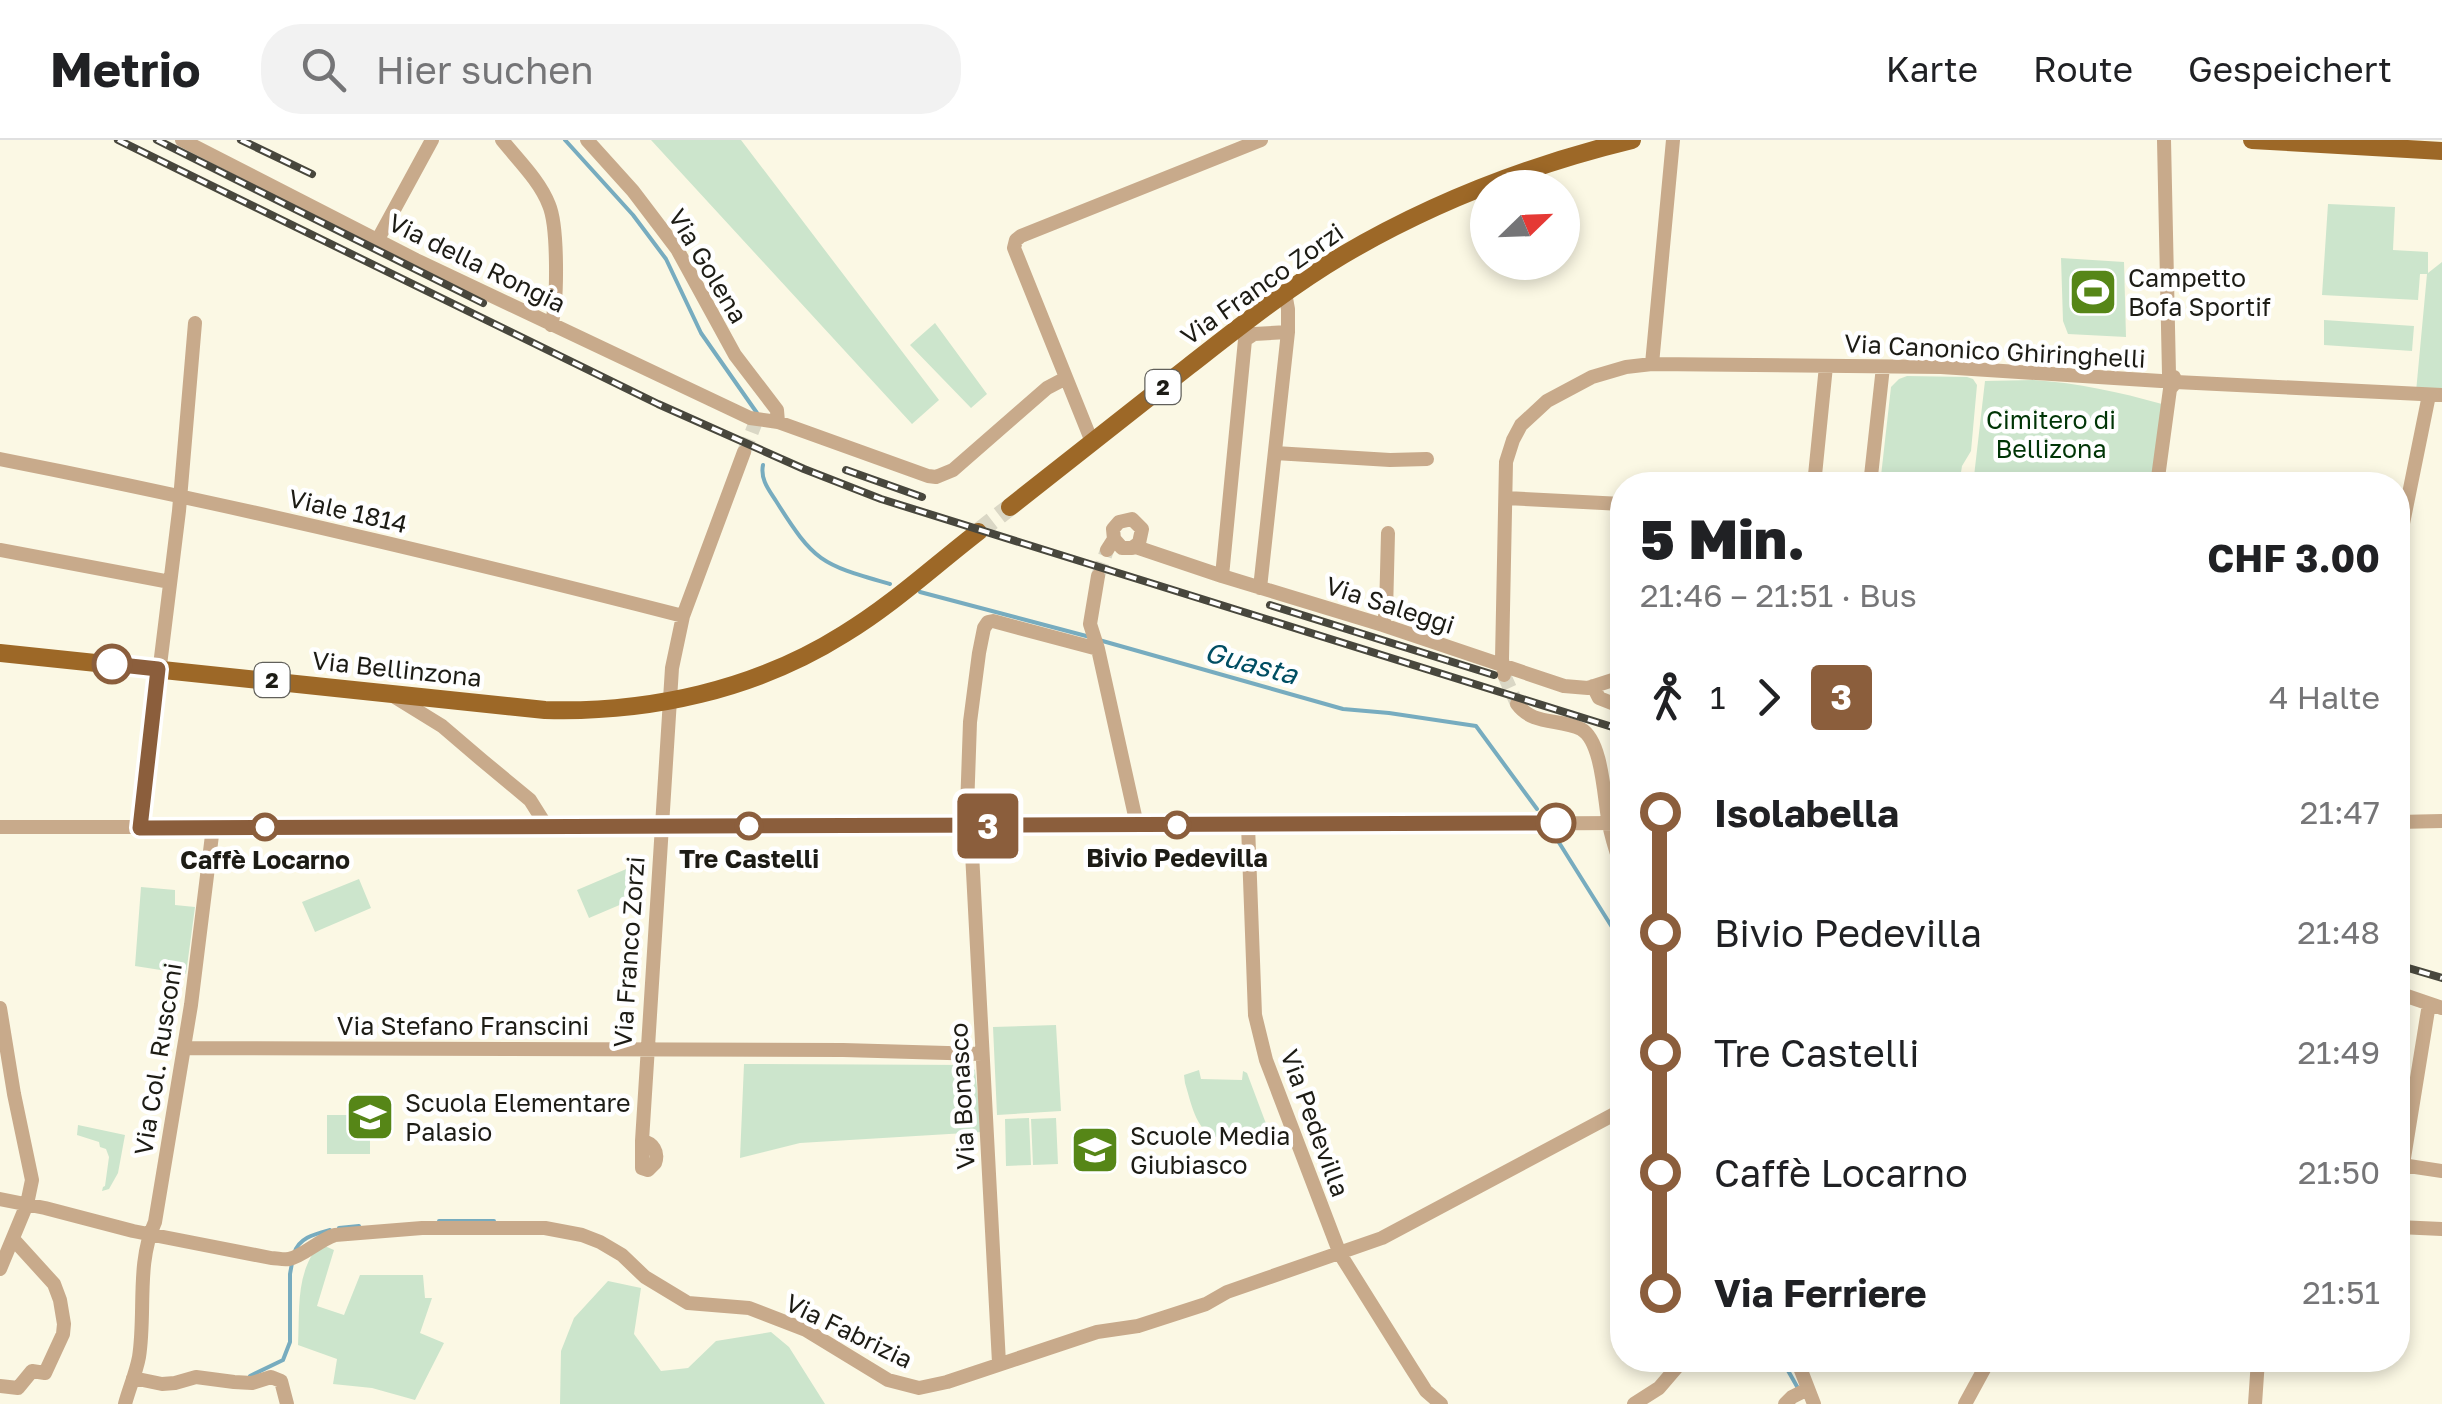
<!DOCTYPE html>
<html lang="de">
<meta charset="utf-8">
<style>
body{margin:0;font-family:"Golos Text",sans-serif;background:#f2f2f2;color:#202124;height:100vh;display:flex;flex-direction:column;font-size:38px;white-space:nowrap}
*{box-sizing:border-box;margin:0}
p{font-size:32px;color:#757577}
.icon{flex:none;width:55px;height:55px;fill:none;stroke:currentColor;stroke-width:2;stroke-linecap:round;stroke-linejoin:round}
.map{position:relative;flex:1;overflow:hidden}
.side{position:absolute;left:1610px;top:332px;width:800px;height:900px;display:flex;flex-direction:column;background:#fff;border-radius:40px;box-shadow:0 5px 15px #0003}
.side>*{flex:none}
.badge{padding:0 20px;border-radius:8px;font-size:35px;line-height:65px}
.needle{width:65px;rotate:67deg}
.buttons{position:absolute;left:1470px;top:30px;display:grid;gap:20px}
.buttons a{display:grid;place-items:center;width:110px;height:110px;border-radius:50%;background:#fff;box-shadow:0 5px 15px #0003;font-size:50px}
.map>.badge{position:absolute;translate:-50% -50%;box-shadow:0 0 0 5px #fff}
.legs{display:flex;align-items:center;gap:15px;height:110px;padding:0 30px;font-size:32px}
.legs p{margin-inline-start:auto}
.headline{display:flex;align-items:center;justify-content:space-between;height:170px;padding:0 30px}
h1{font-size:55px;font-weight:800;line-height:75px}
ul{padding:0 30px;list-style:none}
li{display:flex;align-items:center;gap:35px;height:120px;font-size:38px}
li i{display:grid;place-items:center;width:15px;height:100%;margin:0 12px;background:currentColor}
li i::after{content:'';width:25px;height:25px;margin:-12px;border:8px solid;border-radius:50%;background:#fff}
li p{margin-inline-start:auto}
li:first-child i{background:linear-gradient(#0000 50%,currentColor 0)}
li:last-child i{background:linear-gradient(currentColor 50%,#0000 0)}
header{display:flex;align-items:center;gap:60px;box-sizing:border-box;height:140px;padding:0 50px;background:#fff;border-bottom:2px solid #e0e0e0}
header strong{font-size:48px}
nav{display:flex;gap:55px;margin-inline-start:auto;font-size:35px}
.search{width:700px;height:90px;background:#f2f2f2;display:flex;align-items:center;gap:25px;box-sizing:border-box;padding:0 35px;border-radius:40px;color:#757577;font-size:38px}
.map>svg:first-child{display:block}
</style>
<header>
<strong>Metrio</strong>
<div class="search"><svg class="icon" aria-label="search" viewBox="0 0 24 24"><circle cx="10" cy="10" r="6"/><path d="M15 15l6 6"/></svg>Hier suchen</div>
<nav><a>Karte</a><a>Route</a><a>Gespeichert</a></nav>
</header>
<div class="map">
<svg width="2442" height="1264" viewBox="0 0 2442 1264">
<rect width="100%" height="100%" fill="#fbf8e4"/>
<!-- green -->
<path fill="#cce5cc" d="M651 0H741L939 260 912 284Z
M2328 64 2395 67 2393 110 2428 112V133L2442 122V253L2416 252 2427 134H2420L2418 160 2322 155Z
M2061 118 2124 122 2126 197 2068 194 2063 181Z
M2324 180 2414 186 2412 211 2324 205Z
M935 183 987 254 971 268 910 205Z
M1907 236 1967 237 1973 239 1977 245 1971 311 1962 326 1959 345 1881 336 1891 247 1899 239Z
M2034 240C2078 243 2119 252 2162 264L2152 345H1973L1985 241Z
M631 727 643 755 589 778 577 750Z
M359 739 371 768 315 792 302 762Z
M141 747 175 750V765L195 767 186 834 135 826Z
M1056 885 1061 971 997 975 993 887Z
M744 924 968 925 975 930 982 992 800 1003 740 1018Z
M1199 930 1201 939 1242 940 1243 931 1247 933 1268 989 1214 997C1195 988 1191 962 1185 943L1184 935Z
M327 975H370V1014H327Z
M1029 978 1031 1025 1006 1026 1005 979Z
M1056 978 1058 1024 1033 1025 1031 979Z
M78 985 125 995 118 1033 109 1049 102 1051 103 1047 105 1046 109 1017 106 1009 100 1007 99 1002 77 995Z
M320 1104 334 1110 317 1166 344 1175 360 1135H423L425 1158H432L420 1193 444 1203 415 1260 372 1248 333 1244 337 1219 298 1205C300 1169 295 1133 320 1104Z
M608 1141 641 1148 634 1194 661 1231 688 1228 716 1201 771 1192 789 1207 825 1264H560L561 1211 574 1178Z"/>
<g fill="none" stroke-linecap="round" stroke-linejoin="round">
<!-- stream -->
<path stroke="#77acbf" stroke-width="4" d="M565 0 633 75 666 119 701 193 757 273
M763 325C760 339 769 350 776 361 815 423 821 424 890 444
M920 452 1090 497
M1099 500 1343 569 1389 573 1476 586 1537 669
M1553 693 1622 803
M439 1081H494
M339 1088 359 1086
M294 1114C298 1098 315 1094 330 1090
M1782 1220 1799 1250
M250 1236 283 1220 290 1202V1134L292 1123"/>
<!-- minor-tunnel -->
<path stroke="#dad7c5" stroke-width="14" stroke-dasharray="14 7" stroke-linecap="butt" d="M744 312 755 284
M1098 436 1107 410
M1504 535 1517 564"/>
<!-- major-tunnel -->
<path stroke="#dad7c5" stroke-width="18" stroke-dasharray="18 9" stroke-linecap="butt" d="M978 392 1010 367"/>
<!-- minor -->
<path stroke="#c8aa8b" stroke-width="14" d="M182 0 416 120 750 278 778 282 928 336 936 337 953 330 1047 248 1066 238
M502 0C518 20 540 41 549 65 558 86 558 164 551 185
M587 0 633 51 677 109 735 215 777 270 778 282
M2164 0 2169 234
M377 101 432 0
M1652 224 1673 0
M2176 242 2442 255
M1092 302 1014 108 1016 100 1021 96 1261 0
M1275 313 1390 320 1427 319
M0 319C229 364 457 418 683 476
M1814 345 1826 226
M1870 345 1883 227
M2157 345 2170 249 2176 242 2174 237
M1506 358 1622 364
M1136 407 1222 436 1383 485 1564 546 1588 548 1622 537
M2398 408 2429 255
M0 410 170 442
M1107 410 1114 399 1113 389 1119 382 1132 379 1142 389 1139 403 1132 408H1122L1114 399
M1098 436 1090 484 1098 509 1137 685
M1222 436 1245 200 1254 194 1288 192
M1260 448 1288 192V169L1285 153
M1383 485 1386 472 1388 393
M1504 535 1502 519 1506 322 1513 300 1521 285 1547 261 1592 237 1626 227 1652 224 1941 227 2161 241
M1593 546 1599 558 1622 567
M395 557 442 586 483 621 530 660 547 687
M1517 564C1533 586 1559 578 1581 589 1603 601 1604 661 1609 684 1612 700 1617 714 1622 729
M2398 682 2442 681
M1248 685 1255 875 1266 920 1340 1114 1412 1229 1426 1251 1441 1264
M0 687H857L1622 683
M140 688 179 371 195 183
M2398 853 2442 868
M0 868 14 954 32 1040 27 1064 0 1129
M184 908 843 910 982 914
M642 1001 672 528 683 476 744 312
M642 1001C653 1003 659 1012 655 1023L648 1030 642 1028Z
M2402 1025 2442 1031
M2398 1055 2429 864
M0 1059 45 1068 133 1091 271 1118C277 1118 283 1120 289 1119 302 1117 319 1100 335 1095L422 1088H545L582 1095 600 1102 622 1115 645 1137 688 1163 749 1168 806 1190 888 1240 919 1248 947 1242 1097 1192 1138 1186 1206 1164 1227 1152 1382 1098 1622 970
M2398 1087 2442 1089
M1797 1220 1814 1264
M999 1223 971 694 967 669 970 582 979 513 984 488 988 482 993 481 1098 509
M133 1238 162 1244 175 1243 196 1237 234 1242 252 1243 271 1237 281 1241 287 1264
M0 1246 18 1248 32 1231 45 1233 63 1194 64 1184 60 1160 54 1144 14 1100
M125 1264C129 1249 136 1233 139 1217 146 1173 136 1123 155 1082L191 865 213 687
M1634 1264 1659 1248 1683 1220
M1785 1264 1792 1257 1808 1249
M1965 1264 1989 1220
M2255 1264 2258 1220"/>
<!-- major -->
<path stroke="#9d6827" stroke-width="18" d="M2252 0 2442 11
M1010 367C1069 320 1129 273 1189 226 1239 187 1289 147 1343 115 1435 61 1529 25 1632 0
M0 513 545 570C649 573 755 550 844 494 892 465 934 426 978 392"/>
<!-- rail casing -->
<g stroke="#48473d" stroke-width="8">
<path id="rail" d="M118 0 658 264 804 329 881 359 1622 590
M157 0 483 163
M241 0 312 34
M846 330 922 357
M1270 465 1494 535
M2398 825 2442 838"/>
</g>
<!-- rail -->
<use href="#rail" stroke="#fff" stroke-width="4" stroke-dasharray="11" stroke-linecap="butt"/>
</g>
<g fill="none" stroke-linecap="round" stroke-linejoin="round">
<!-- line-1 casing -->
<g stroke="#fff" stroke-width="22">
<path id="line-1" d="M112 524 158 529 140 688 1556 683"/>
</g>
<!-- line-1 -->
<use href="#line-1" stroke="#8b5e3c" stroke-width="15"/>
</g>
<!-- icons -->
<defs>
<g id="stadium-square" transform="scale(2.5)"><rect x="-9" y="-9" width="18" height="18" rx="4" fill="#568617" stroke="#fff"/><path d="M0-5a6.5 5 0 1 0 0 10a6.5 5 0 1 0 0-10ZM-3.5-1.8h7v3.6h-7Z" fill="#fff"/></g>
<g id="school-square" transform="scale(2.5)"><rect x="-9" y="-9" width="18" height="18" rx="4" fill="#568617" stroke="#fff"/><path d="M0-5L7-2L0 1L-7-2ZM-4 1L0 2.5L4 1V4Q0 6-4 4Z" fill="#fff"/></g>
</defs>
<g fill-rule="evenodd">
<use href="#stadium-square" x="2093" y="152"/>
<use href="#school-square" x="370" y="977"/>
<use href="#school-square" x="1095" y="1010"/>
</g>
<!-- markers -->
<g fill="#fff" stroke="#8b5e3c" stroke-width="5">
<circle cx="112" cy="524" r="18"/>
<circle cx="1556" cy="683" r="18"/>
<circle cx="1177" cy="685" r="12"/>
<circle cx="749" cy="686" r="12"/>
<circle cx="265" cy="687" r="12"/>
</g>
<g text-anchor="middle" stroke-width="9" stroke-linejoin="round" paint-order="stroke">
<!-- shield labels -->
<g fill="#fff" stroke="#61605b" stroke-width="2.5">
<rect x="1145.5" y="230" width="35" height="34" rx="8"/>
<rect x="254.5" y="523" width="35" height="34" rx="8"/>
</g>
<g font-size="22" font-weight="bold" fill="#1d1c15">
<text x="1163" y="255">2</text>
<text x="272" y="548">2</text>
</g>
<!-- street labels -->
<g font-size="25" fill="#1d1c15" stroke="#fff">
<text transform="translate(477 123) rotate(26)" y="9">Via della Rongia</text>
<text transform="translate(708 126) rotate(59)" y="9">Via Golena</text>
<text transform="translate(1262 144) rotate(-35)" y="9">Via Franco Zorzi</text>
<text transform="translate(1995 211) rotate(3)" y="9">Via Canonico Ghiringhelli</text>
<text transform="translate(348 371) rotate(13)" y="9">Viale 1814</text>
<text transform="translate(1390 465) rotate(18)" y="9">Via Saleggi</text>
<text transform="translate(397 529) rotate(6)" y="9">Via Bellinzona</text>
<text transform="translate(629 812) rotate(-86)" y="9">Via Franco Zorzi</text>
<text x="463" y="895">Via Stefano Franscini</text>
<text transform="translate(158 919) rotate(-81)" y="9">Via Col. Rusconi</text>
<text transform="translate(962 956) rotate(-93)" y="9">Via Bonasco</text>
<text transform="translate(1315 983) rotate(70)" y="9">Via Pedevilla</text>
<text transform="translate(849 1191) rotate(26)" y="9">Via Fabrizia</text>
</g>
<!-- poi labels -->
<g font-size="25" fill="#1d1c15" stroke="#fff" text-anchor="start">
<text x="2128" y="147">Campetto<tspan x="2128" dy="29">Bofa Sportif</tspan></text>
<text x="405" y="972">Scuola Elementare<tspan x="405" dy="29">Palasio</tspan></text>
<text x="1130" y="1005">Scuole Media<tspan x="1130" dy="29">Giubiasco</tspan></text>
</g>
<!-- park labels -->
<g font-size="25" fill="#003506" stroke="#fff">
<text x="2051" y="289">Cimitero di<tspan x="2051" dy="29">Bellizona</tspan></text>
</g>
<!-- stop labels -->
<g font-size="25" font-weight="bold" fill="#1d1c15" stroke="#fff">
<text x="1177" y="727">Bivio Pedevilla</text>
<text x="749" y="728">Tre Castelli</text>
<text x="265" y="729">Caffè Locarno</text>
</g>
<!-- water labels -->
<g font-size="28" font-style="italic" fill="#004e63" stroke="#fff">
<text transform="translate(1251 523) rotate(15)" y="10">Guasta</text>
</g>
</g>
</svg>
<div class="buttons">
<a><svg class="needle" viewBox="-14 -14 28 28"><path d="M0-13l5 13h-10z" fill="#e53935"/><path d="M0 13l5-13h-10z" fill="#757577"/></svg></a>
</div>
<b class="badge" style="left:988px;top:686px;background:#8b5e3c;color:#fff">3</b>
<section class="side">
<div class="headline"><div><h1>5 Min.</h1><p>21:46 – 21:51 · Bus</p></div><b>CHF 3.00</b></div>
<div class="legs"><svg class="icon" aria-label="walk" viewBox="0 0 24 24"><circle cx="13" cy="4" r="2"/><path d="M13 8l-2 6 4 7M11 14l-3 7M7 12l3-4h3l4 4"/></svg>1<svg class="icon" aria-label="forward" viewBox="0 0 24 24"><path d="M9 5l7 7-7 7"/></svg><b class="badge" style="background:#8b5e3c;color:#fff">3</b><p>4 Halte</p></div>
<ul>
<li><i style="color:#8b5e3c"></i><b>Isolabella</b><p>21:47</p></li>
<li><i style="color:#8b5e3c"></i><span>Bivio Pedevilla</span><p>21:48</p></li>
<li><i style="color:#8b5e3c"></i><span>Tre Castelli</span><p>21:49</p></li>
<li><i style="color:#8b5e3c"></i><span>Caffè Locarno</span><p>21:50</p></li>
<li><i style="color:#8b5e3c"></i><b>Via Ferriere</b><p>21:51</p></li>
</ul>
</section>
</div>
